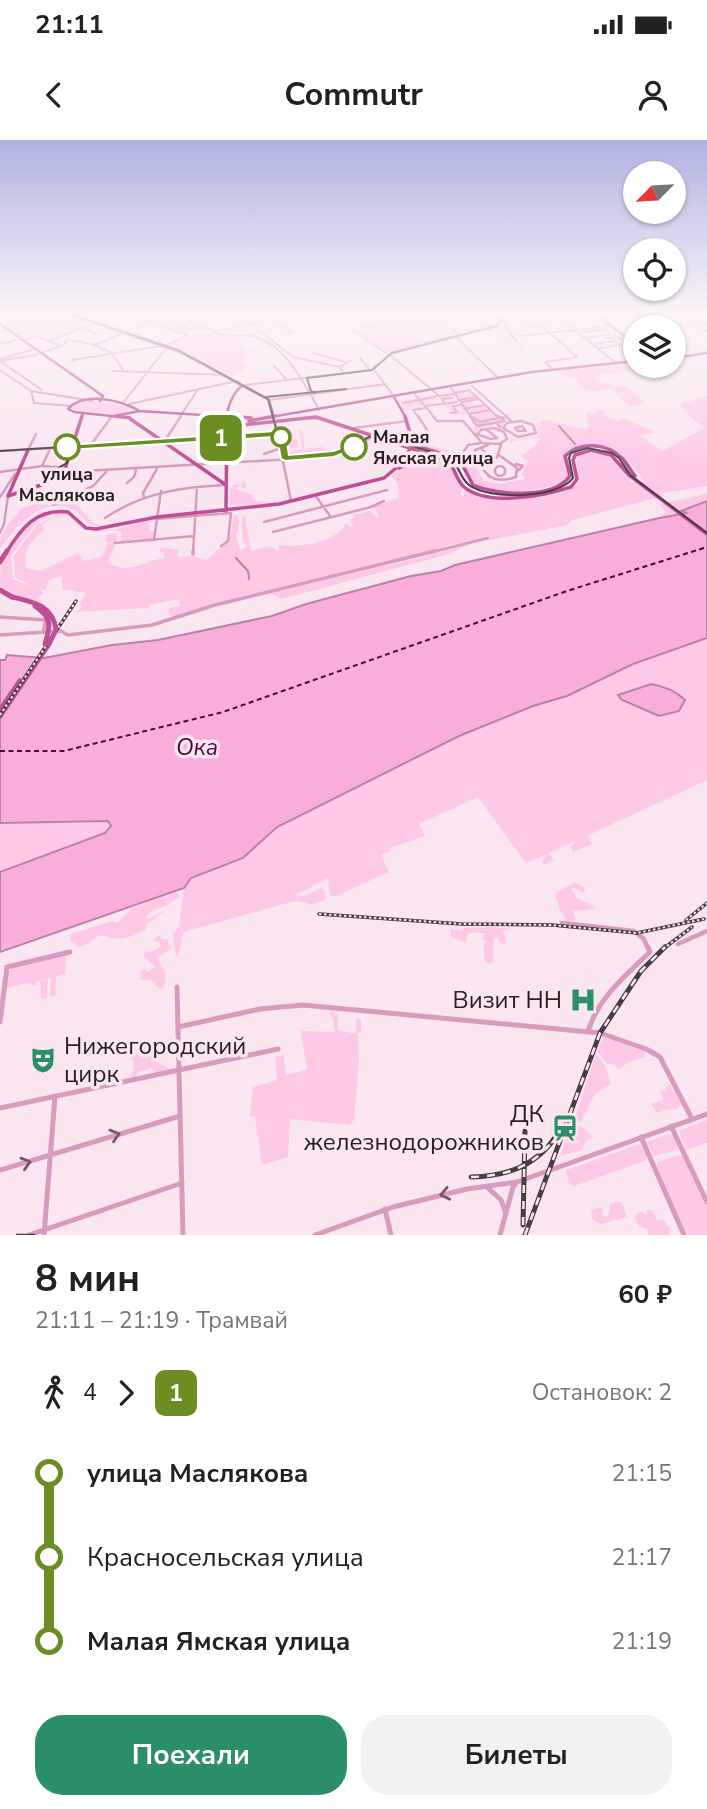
<!DOCTYPE html>
<html lang="ru">
<meta charset="utf-8">
<style>
body{margin:0;font-family:"Nunito Sans",sans-serif;background:#f2f2f2;color:#222;height:100vh;display:flex;flex-direction:column;font-size:26px;white-space:nowrap}
*{box-sizing:border-box;margin:0}
p{font-size:23px;color:#767676}
.icon{flex:none;width:38px;height:38px;fill:none;stroke:currentColor;stroke-width:2;stroke-linecap:round;stroke-linejoin:round}
.map{position:relative;height:1095px;overflow:hidden}
.side{display:flex;flex-direction:column;background:#fff;flex:1}
.side>*{flex:none}
.badge{padding:0 14px;border-radius:10px;font-size:24px;line-height:46px}
.needle{width:46px;rotate:246deg}
.fabs{position:absolute;left:623px;top:21px;display:grid;gap:14px}
.fabs a{display:grid;place-items:center;width:63px;height:63px;border-radius:50%;background:#fff;box-shadow:0 2px 5px #0004;font-size:35px}
.map>.badge{position:absolute;translate:-50% -50%;box-shadow:0 0 0 4px #fff}
.legs{display:flex;align-items:center;gap:10px;height:77px;padding:0 35px;font-size:23px}
.legs p{margin-inline-start:auto}
.overview{display:flex;align-items:center;justify-content:space-between;height:119px;padding:0 35px}
h1{font-size:38px;font-weight:700;line-height:52px}
.cta{display:flex;gap:14px;margin-top:auto;padding:14px 35px}
.cta a{flex:1;height:80px;border-radius:28px;background:#2b8f6a;color:#fff;font-size:28px;font-weight:700;line-height:80px;text-align:center}
.cta a+a{background:#f2f2f2;color:#222}
ul{padding:0 35px;list-style:none}
li{display:flex;align-items:center;gap:24px;height:84px;font-size:26px}
li i{display:grid;place-items:center;width:10px;height:100%;margin:0 9px;background:currentColor}
li i::after{content:'';width:18px;height:18px;margin:-9px;border:5px solid;border-radius:50%;background:#fff}
li p{margin-inline-start:auto}
li:first-child i{background:linear-gradient(#0000 50%,currentColor 0)}
li:last-child i{background:linear-gradient(currentColor 50%,#0000 0)}
.status{display:flex;justify-content:space-between;align-items:center;height:49px;padding:0 35px;background:#fff;direction:ltr}
.status svg{height:19px;fill:currentColor}
header{display:flex;justify-content:space-between;align-items:center;height:91px;padding:0 35px;background:#fff;font-size:32px;font-weight:700}
.map>svg:first-child{display:block}
</style>
<div class="status"><b>21:11</b><svg viewBox="0 0 49 12"><path d="M0 12V9h3v3zM5 12V6h3v6zM10 12V3h3v9zM15 12V0h3v12zM26 1h20v11H26zM47 4h2v5h-2z"/></svg></div>
<header><svg class="icon" aria-label="back" viewBox="0 0 24 24"><path d="M15 5l-7 7 7 7"/></svg>Commutr<svg class="icon" aria-label="person" viewBox="0 0 24 24"><circle cx="12" cy="8" r="4"/><path d="M4 21q1-7 8-7t8 7"/></svg></header>
<div class="map">
<svg width="707" height="1095" viewBox="0 0 707 1095">
<rect width="100%" height="100%" fill="#f9e6f0"/>
<!-- green -->
<path fill="#fec9e7" fill-rule="evenodd" d="M27 173H62L92 183 54 198 36 194 23 198 3 184 32 176Z
M385 173H403L402 177 423 173 434 180 426 173 448 175 451 173 454 177 451 179 455 177 470 184 472 188 459 192 453 188H466L462 181H439L459 195 387 213 354 190 377 184 373 179 383 181 400 177 392 175 393 177H380L390 176Z
M515 173H520L559 185 545 188 513 183 516 188 511 190 518 196 517 202 524 207 523 210 514 206 516 202 511 199 513 202 509 205 496 201 497 198 504 203 509 201 502 199 505 196 498 191H482L499 189 494 187H498L511 199 500 183 508 175 517 177Z
M210 192 237 197 244 203V208H257L245 214 250 216 239 221 249 226 232 236 170 205 190 196Z
M635 223V226H652L594 236 600 241 596 242 628 247 645 264 629 266 612 249 581 252 586 251 578 245 580 239 560 235 565 233 556 231Z
M469 247 456 250 469 251 475 257 462 260H475L474 263 490 267 497 276V279L482 285 505 278 508 281 501 286 502 290 493 287 500 288 497 284 479 289 475 294 470 288 476 287 470 279 475 277 467 270H464L467 275H455L443 266H432L448 262 463 272 458 265 461 263 459 256 431 261 432 264H422L423 267H412V270L404 271 398 265 404 266 397 262 412 257 402 261 416 259 415 257 430 254 420 258 453 253 452 251 437 253Z
M707 256V346L662 353 664 356 572 380 567 385 474 403 445 415 297 455 281 459 271 453 418 418 469 403 447 406 444 409 176 476 169 475V468L180 466 179 459 149 465V468L73 472 81 469 80 463 86 453 62 449V436L48 440 46 450 36 449 15 437 14 415 38 384 55 376 53 374 37 382 11 416 13 439 44 452 38 458 42 462 13 455 0 446C0 440 0 431 1 424 9 400 36 369 64 373 77 375 80 391 95 392 115 392 135 382 154 380L155 382 150 383 149 391H155L153 399 121 401V392C99 383 90 403 70 376 60 375 49 378 43 385L44 390C30 402 23 409 26 428L41 431 78 413 83 421 102 417 107 405 106 395 116 393 118 397 108 422C127 436 144 421 164 418V412H159L161 407 178 410V417L193 416 206 420 229 401 234 375H239L238 392 236 395 240 410 247 407C240 400 242 386 242 376H245L251 411 270 406 278 412 279 405C300 408 336 403 346 383L350 387 354 386 350 381 355 376 353 373 359 374 370 371 377 378 379 375 373 366 399 358 398 343 391 336C410 321 426 315 449 323L463 348 460 354 463 357 466 350C491 359 559 365 579 342L576 317C602 301 614 324 631 338L629 342H645C639 335 632 323 624 317 611 304 580 302 566 312L564 318 568 336C555 355 490 355 472 341L465 325 453 316 367 289 460 314 472 321 484 341 500 344 525 339 521 334 526 326 525 323H529L521 316 535 306 540 299 537 297 508 302 511 299 508 296 515 300 539 296 536 282H538L541 300 540 282C548 275 571 289 586 289L588 286 586 272 594 273 598 269 605 272 602 275 619 281 622 278 656 292 639 296 663 311 704 288 687 274 689 273 681 267V264Z
M82 261 127 265 131 267 126 273 120 274 70 270 76 262Z
M291 289 294 297 286 298V300L297 299 299 307 290 308 287 302 289 312 302 309 299 290H302L305 309 322 307 331 311 350 304 355 305 335 313 285 315 282 291Z
M243 341 247 345 245 349 241 348 242 345 234 349 254 355 252 357 256 361 271 363 284 360 286 352V359L272 364 230 365 229 347 233 349 232 345 241 344Z
M707 354V361L682 371 687 373 655 379 666 372 659 364Z
M70 357 77 359 78 367 93 383 100 385 155 373 96 386C85 384 84 375 74 370 43 354 15 387 0 409 0 388 11 383 21 368L41 363 50 366Z
M707 498V640L587 696 593 704 573 712 571 707 575 701 549 713 554 720 544 725 542 721 548 714 526 723 478 657 421 683 419 685 425 696 390 708 391 711 381 715 389 732 334 757 330 755 328 738 296 755 304 756 321 748 325 750V760L312 764 295 761 183 792C182 799 180 815 176 818L173 794 179 786 184 748 191 739 243 718 277 687 459 596 533 566 567 556 633 524ZM652 544 666 547 681 556 679 571 660 576 618 555Z
M66 681H108L111 686 105 693 0 732V683Z
M575 742 585 748 584 753 575 748 571 749 577 758 594 766 593 769 573 771 576 780 567 781 560 771 555 753Z
M178 752 179 757C169 766 156 768 145 777L148 779 168 769 147 784 146 789C133 798 115 802 102 795L94 798 90 803 78 807 70 800 71 794 112 781 117 783 131 769 163 756 167 758 170 753Z
M489 787 513 789 502 791 506 797 505 804H501L498 798H494L493 822 489 824 485 820 483 805 486 802 482 798 485 793H468L466 803 451 797V789L462 791 464 788Z
M159 795 162 799H169L168 804 172 808 157 818 166 834 164 848 160 849 150 840H141L140 832 144 829 148 832 155 827 143 816 145 812H152L161 806 159 802 153 800Z
M66 815 65 834 56 837 55 856 50 857 51 838 48 839 47 858 41 859 40 842 46 839 36 842V846L28 843 6 848 7 834 12 828Z
M332 871 338 875V890L356 894V878L361 880V892L358 893 359 922 354 980 350 985 290 979 288 1017 262 1025 255 976 250 977 253 947 277 940 275 917 284 915 286 935 307 930 301 891 335 892 333 878 329 874Z
M603 897 644 911 645 917 628 922 618 930 615 925 606 923 597 911Z
M160 900 164 901 162 910 156 915 155 920 170 930 154 933 152 928 139 932 135 937 129 936 133 933 134 921 129 917 131 913 135 912 139 904Z
M596 913 605 926 611 944 595 954 581 982 574 981Z
M669 944 681 964 677 970 669 969 657 973 651 964 663 960 660 949 664 951Z
M707 980V1003L686 1010 679 991Z
M572 984 580 986 594 997 587 1000 582 1010 560 1016Z
M669 994C675 995 680 1004 677 1010L654 1016 647 1002Z
M640 1004 647 1016 645 1021 574 1046 569 1044 566 1030Z
M679 1015 683 1017 707 1067V1095H687L684 1092 657 1026V1022Z
M618 1061 622 1063 627 1077 600 1084 592 1079 591 1071 599 1067 603 1069 602 1075 606 1077 610 1071 609 1064Z
M647 1070H652L657 1080H663L670 1088 669 1095H648L647 1089 639 1086 634 1077 640 1071 647 1075Z"/>
<!-- water -->
<path fill="#f9aed9" stroke="#ba83a2" stroke-width="2" d="M707 361V498L633 524 567 556 533 566 459 596 277 687 243 718 191 738 184 748 0 812V732L105 693 111 686 108 681 0 683V520H5L7 515 44 518 112 505 158 500 272 476 306 464 411 436 441 431 455 425 655 379 686 373 681 371Z
M651 544C663 546 676 551 685 560L679 571 659 576 622 560 618 555Z"/>
<g fill="none" stroke-linecap="round" stroke-linejoin="round">
<!-- stream -->
<path stroke="#ba83a2" stroke-width="2" d="M502 173 505 174
M509 176 505 186 516 201
M559 286 575 304
M236 418 248 431 249 439"/>
<!-- ferry -->
<path stroke="#56023e" stroke-width="2" stroke-dasharray="5 3.5" stroke-linecap="butt" d="M0 611H64L223 572 567 451 707 407"/>
<!-- minor-far4 -->
<path stroke="#d89bbe" stroke-width="2" d="M120 173 188 195
M169 173C188 179 205 190 224 195 233 197 242 194 251 196 284 202 305 244 319 270
M235 173 247 183
M424 173 460 194 458 199 499 239
M542 173 562 180 616 223
M631 173 633 175
M673 173 707 191
M687 173 707 184
M694 173 705 179
M258 174 265 180
M518 175 525 181 521 182 522 185 544 188 577 217
M164 176 189 189 204 187
M559 177 595 174
M274 180 293 194
M98 182 121 173
M446 185 447 173
M364 186 421 173
M174 187 188 191
M83 189 97 194
M258 190 293 217 340 227 343 233
M352 190 395 219 439 256 454 254
M630 190 635 195
M217 191 274 179 282 173
M579 193 608 189
M520 196 611 186
M586 198 613 194 622 200
M605 198H611L620 205
M67 199 95 205 112 213 123 230
M23 200 36 196 59 205
M49 201 95 183
M0 204 21 199
M593 204 615 201
M95 205 170 173
M167 205 187 196
M600 208 627 204
M632 208 635 210
M313 213 345 222
M360 218 369 229
M0 219 35 209
M72 220 167 205
M0 221 35 215 64 205 67 199
M0 221 42 250
M274 226 287 240
M340 227 351 220
M373 228 394 257
M552 229 545 222 577 217
M0 230 31 251 93 261
M113 231 226 235
M246 245 371 230 392 212 496 185
M472 246 508 278
M451 248 472 278
M31 251 34 263 71 266
M455 253 469 250 479 259 462 262
M415 255 425 266 457 262
M479 259 499 278H504
M269 260 386 244
M420 260 437 256
M458 260 477 257
M123 263 167 207
M403 263 419 260
M444 263 442 259 452 258
M129 264 237 241
M425 266 435 278
M464 269 485 265
M450 273 457 272 453 266 461 265
M469 274 490 270
M110 278 112 276
M179 278 197 251
M419 278 413 270 425 268"/>
<!-- minor-far3 -->
<path stroke="#d89bbe" stroke-width="2.5" d="M418 276 429 293
M433 276 437 281H463L482 303 499 304 507 299 504 292 494 288 481 290 478 294
M470 276 477 286 504 281 501 278
M497 276 504 278
M506 276 511 281
M472 277 480 282 499 278
M275 281 291 361
M521 281 533 285 536 293 518 297 503 288 507 283Z
M498 285 500 287
M522 286 526 291H518L515 288Z
M354 288 407 281
M476 294 491 299 497 298 486 289
M187 299 212 291
M164 302 181 276
M481 303 468 305 463 313 482 327
M90 306 112 276
M482 309 486 314 475 313V310L488 305
M28 310 36 294
M0 311 281 294
M264 314 281 308
M499 315 517 328 516 337C502 342 489 341 482 327L497 317 501 305
M516 324 523 326 519 330
M42 326 50 309
M495 331a5 5 0 1 1 10 0a5 5 0 1 1-10 0Z
M62 330 68 332 327 317 351 311 373 296
M0 332 42 326 67 328
M127 343 134 337 136 330
M315 355 330 376
M0 357 15 334
M144 357 143 353 157 329
M53 365 93 346 106 332
M105 378C142 353 181 347 224 345
M156 379 231 373 228 401 221 406
M264 382 387 350
M273 392 371 367 384 361
M0 393 4 384 8 356
M154 400 161 351
M115 403 194 396
M193 413 197 347
M428 413 488 398"/>
<!-- minor-far2 -->
<path stroke="#d89bbe" stroke-width="3.5" d="M193 414V411
M0 477 46 480 43 492
M0 495 61 491 68 495 152 485 215 465 435 411"/>
<!-- minor-far1 -->
<path stroke="#d89bbe" stroke-width="4.5" d="M562 783 634 791 644 799 648 809
M678 804 707 791"/>
<!-- minor -->
<path stroke="#d89bbe" stroke-width="5" d="M177 847 183 1095
M0 882 7 827 70 812
M178 887 260 869 303 865 600 893 646 909 660 917 692 979
M588 892C597 859 626 835 650 812L648 807
M0 968 278 909
M671 986 707 1062
M641 997 684 1095
M0 1030 180 976
M487 1047 501 1060 506 1074
M385 1069 391 1095
M29 1095 182 1043
M44 1095 55 956
M315 1095 393 1067 467 1049 517 1042 707 974
M500 1095 513 1047 517 1042"/>
<!-- major-far2 -->
<path stroke="#bd5095" stroke-width="2.5" d="M66 173 180 212 269 260 274 278
M594 173 635 204
M0 176 12 173
M0 184 103 256 100 261
M674 218 707 213
M394 257 406 278
M115 276 139 271 251 278
M81 278 83 273
M130 278 74 272 68 269C83 251 119 260 138 270
M227 278C227 268 233 252 242 246
M265 278 532 232 635 221
M304 278H320"/>
<!-- major-far1 -->
<path stroke="#bd5095" stroke-width="3.5" d="M116 276 130 278
M227 276 251 278
M405 276 412 300
M228 277 231 282 242 285 316 277 446 320C456 327 455 339 464 347 488 367 543 356 571 347L577 339 573 320 575 315 591 310 611 315 629 335 707 394
M129 278 226 345
M254 283 249 281 275 276
M379 294 455 318 463 326 473 345C497 355 553 360 570 336L565 316C580 301 606 303 622 318 627 323 630 330 635 336
M399 328 421 318 432 317
M8 356 47 343 64 332 82 276
M8 356 28 310
M226 371 227 276
M6 413C21 388 37 368 68 372L86 388 96 389 157 377 279 364 384 338 401 324 410 309"/>
<!-- major -->
<path stroke="#bd5095" stroke-width="5" d="M0 422 7 411
M0 450 12 457
M0 570 20 541
M0 576 49 504"/>
<!-- tram-far1 -->
<path stroke="#473e42" stroke-width="2" d="M67 173 178 210 268 259 284 319 340 313 369 297 380 296 451 318C459 326 460 338 469 345 489 360 558 359 573 338L569 318 571 313 587 308 612 313 619 318 631 336 707 393
M315 253 311 251 307 238 372 230 392 213 497 186 502 178 511 173
M266 257 346 249
M0 311 274 294 281 296
M58 328 67 323 72 310 80 307"/>
<!-- tram -->
<path stroke="#473e42" stroke-width="2.5" d="M17 1095H34"/>
<!-- rail-far1 casing -->
<g stroke="#473e42" stroke-width="3.5">
<path id="rail-far1" d="M0 575 76 461
M319 774 462 784 552 785 637 793 704 779
M686 780 707 763
M663 809 692 787"/>
</g>
<!-- rail casing -->
<g stroke="#473e42" stroke-width="5">
<path id="rail" d="M471 1037C508 1036 536 1026 557 995
M523 1085 525 991
M525 1095 600 893 641 831 665 807"/>
</g>
<!-- rail-far1 -->
<use href="#rail-far1" stroke="#f9e6f0" stroke-width="2" stroke-dasharray="2.5" stroke-linecap="butt"/>
<!-- rail -->
<use href="#rail" stroke="#f9e6f0" stroke-width="2.5" stroke-dasharray="8" stroke-linecap="butt"/>
<!-- major-bridge-far1 -->
<path stroke="#bd5095" stroke-width="3.5" d="M410 309 412 300"/>
<!-- major-bridge -->
<path stroke="#bd5095" stroke-width="5" d="M12 457C33 462 53 465 56 490L49 504
M35 466C52 478 51 485 45 504"/>
</g>
<!-- one-way arrows -->
<defs><path id="oneway-chevron" d="M-2-3.5L2.5 0L-2 3.5" fill="none" stroke-width="1.6" stroke-linecap="round" stroke-linejoin="round" transform="scale(1.75)"/></defs>
<g stroke="#765768">
<use href="#oneway-chevron" transform="translate(115 995) rotate(-17)"/>
<use href="#oneway-chevron" transform="translate(26 1023) rotate(-16)"/>
<use href="#oneway-chevron" transform="translate(445 1054) rotate(168)"/>
</g>
<!-- sky -->
<linearGradient id="sky" x2="0" y2="1"><stop stop-color="#afb2e2"/><stop offset="0.53" stop-color="#fcf4f8"/><stop offset="1" stop-color="#fcf4f8" stop-opacity="0"/></linearGradient>
<rect width="707" height="326" fill="url(#sky)"/>
<!-- line-1 -->
<path fill="#6b8e23" stroke="#fff" stroke-width="2" d="M275 291 286 296 289 315 333 311 354 304 358 307 334 317 285 321 281 319 277 298 274 297 67 310 62 307 67 305Z"/>
<!-- icons -->
<defs>
<g id="hospital-bare" transform="scale(2.1)"><path d="M-5-5h3v3.5h4V-5h3V5h-3V1.5h-4V5h-3Z" fill="#2b8f6a" stroke="#f9e6f0" stroke-width="2.5" paint-order="stroke"/></g>
<g id="theatre-bare" transform="scale(2.1)"><path d="M-5-5.5Q0-4 5-5.5V0Q5 5 0 6Q-5 5-5 0ZM-3.3-2.5H-1v1.5H-3.3ZM1-2.5H3.3v1.5H1ZM-2.8 1Q0 5.5 2.8 1Z" fill="#2b8f6a" stroke="#f9e6f0" stroke-width="2.5" paint-order="stroke"/></g>
<g id="station-bare" transform="scale(2.1)"><path d="M-3-6H3Q5-6 5-4V2Q5 4 3 4L4.5 6H3L1.5 4h-3L-3 6H-4.5L-3 4Q-5 4-5 2V-4Q-5-6-3-6ZM-3.5-4v3h7v-3ZM-3.5 1v1.5H-2V1ZM2 1v1.5H3.5V1Z" fill="#2b8f6a" stroke="#f9e6f0" stroke-width="2.5" paint-order="stroke"/></g>
</defs>
<g fill-rule="evenodd">
<use href="#hospital-bare" x="583" y="860"/>
<use href="#theatre-bare" x="43" y="920"/>
<use href="#station-bare" x="565" y="988"/>
</g>
<!-- markers -->
<g fill="#fff" stroke="#6b8e23" stroke-width="3.5">
<circle cx="281" cy="297" r="9"/>
<circle cx="67" cy="307" r="12"/>
<circle cx="354" cy="307" r="12"/>
</g>
<g text-anchor="middle" stroke-width="7" stroke-linejoin="round" paint-order="stroke">
<!-- far-stop labels -->
<g font-size="18" font-weight="bold" fill="#261f22" stroke="#f9e6f0" text-anchor="start">
<text x="373" y="303">Малая<tspan x="373" dy="21">Ямская улица</tspan></text>
<text x="67" y="340" text-anchor="middle">улица<tspan x="67" dy="21">Маслякова</tspan></text>
</g>
<!-- water labels -->
<g font-size="23" font-style="italic" fill="#56023e" stroke="#f9e6f0">
<text x="197" y="615">Ока</text>
</g>
<!-- near-poi labels -->
<g font-size="24" fill="#261f22" stroke="#f9e6f0" text-anchor="end">
<text x="562" y="868">Визит НН</text>
<text x="64" y="914" text-anchor="start">Нижегородский<tspan x="64" dy="28">цирк</tspan></text>
<text x="544" y="982">ДК<tspan x="544" dy="28">железнодорожников</tspan></text>
</g>
</g>
</svg>
<div class="fabs">
<a><svg class="needle" viewBox="-14 -14 28 28"><path d="M0-13l5 13h-10z" fill="#e53935"/><path d="M0 13l5-13h-10z" fill="#767676"/></svg></a>
<a><svg class="icon" aria-label="locate" viewBox="0 0 24 24"><circle cx="12" cy="12" r="6"/><path d="M12 2v4M12 18v4M2 12h4M18 12h4"/></svg></a>
<a><svg class="icon" aria-label="layers" viewBox="0 0 24 24"><path d="M12 4l9 5-9 5-9-5zM3 14l9 5 9-5"/></svg></a>
</div>
<b class="badge" style="left:221px;top:298px;background:#6b8e23;color:#fff">1</b>
</div>
<section class="side">
<div class="overview"><div><h1>8 мин</h1><p>21:11 – 21:19 · Трамвай</p></div><b>60 ₽</b></div>
<div class="legs"><svg class="icon" aria-label="walk" viewBox="0 0 24 24"><circle cx="13" cy="4" r="2"/><path d="M13 8l-2 6 4 7M11 14l-3 7M7 12l3-4h3l4 4"/></svg>4<svg class="icon" aria-label="forward" viewBox="0 0 24 24"><path d="M9 5l7 7-7 7"/></svg><b class="badge" style="background:#6b8e23;color:#fff">1</b><p>Остановок: 2</p></div>
<ul>
<li><i style="color:#6b8e23"></i><b>улица Маслякова</b><p>21:15</p></li>
<li><i style="color:#6b8e23"></i><span>Красносельская улица</span><p>21:17</p></li>
<li><i style="color:#6b8e23"></i><b>Малая Ямская улица</b><p>21:19</p></li>
</ul>
<div class="cta"><a>Поехали</a><a>Билеты</a></div>
</section>
